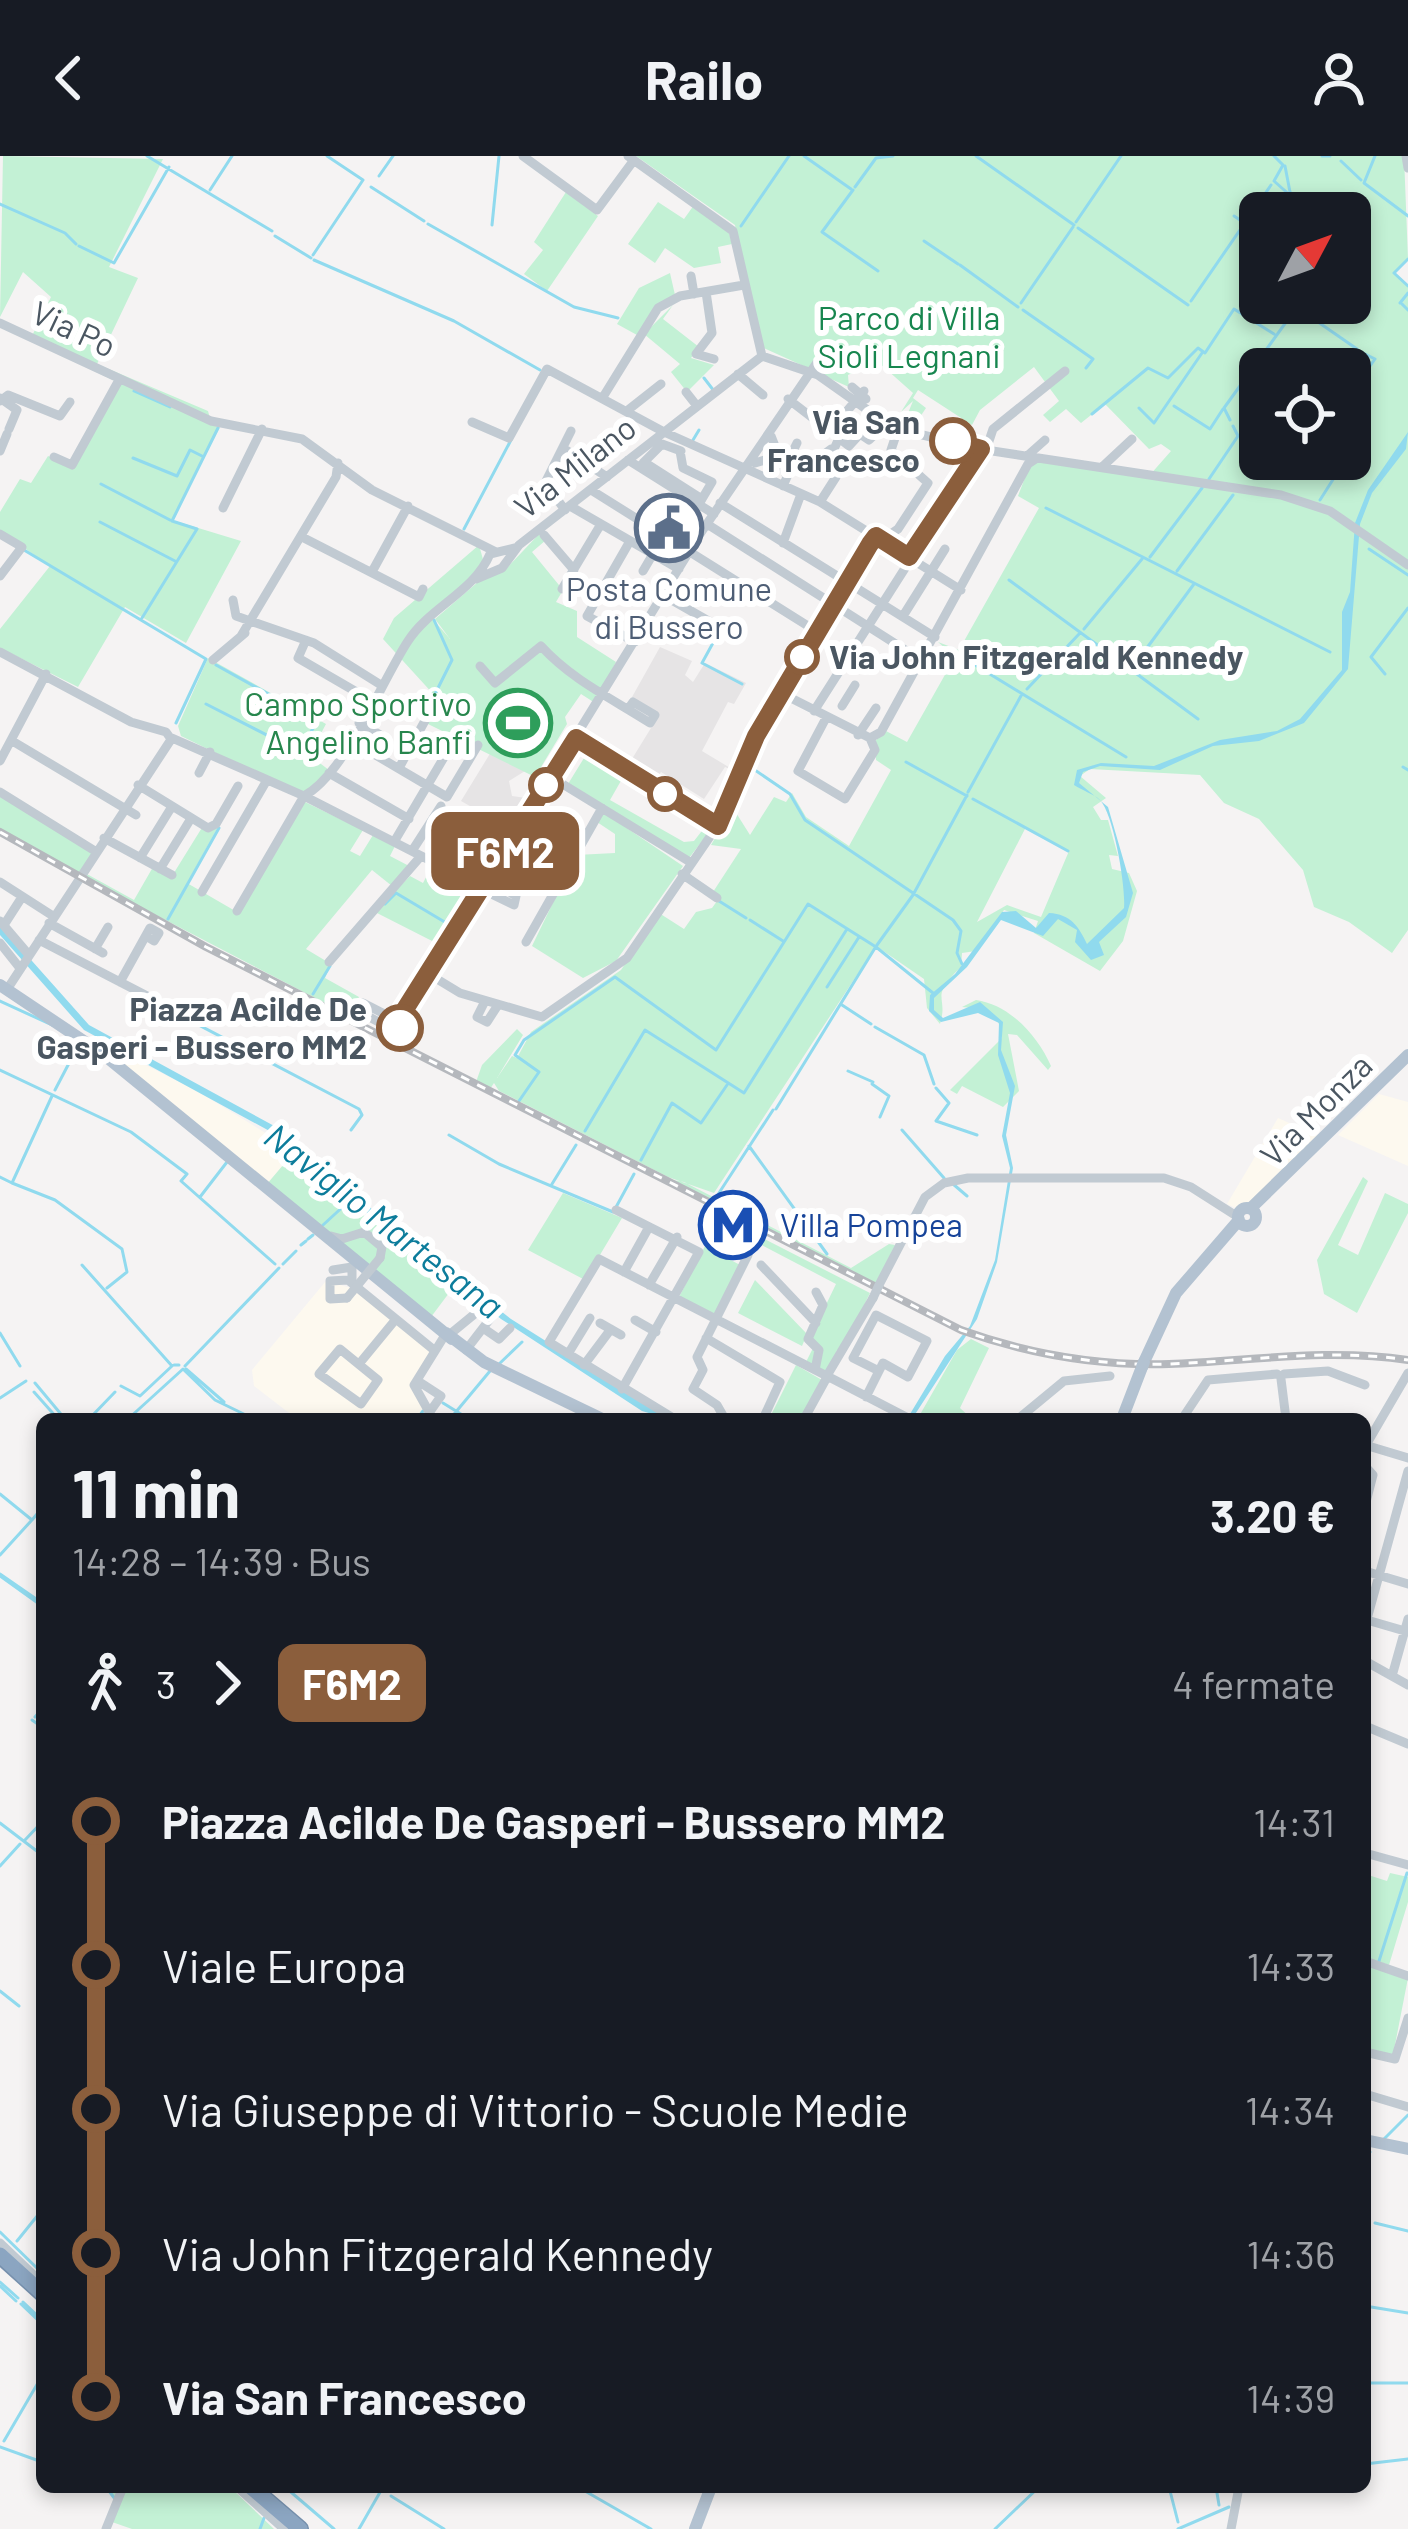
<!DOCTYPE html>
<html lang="it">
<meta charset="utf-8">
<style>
body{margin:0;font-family:Barlow,sans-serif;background:#20242c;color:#f1f3f6;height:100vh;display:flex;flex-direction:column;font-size:45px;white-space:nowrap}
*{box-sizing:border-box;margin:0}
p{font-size:39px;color:#9ea1a6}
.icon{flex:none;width:66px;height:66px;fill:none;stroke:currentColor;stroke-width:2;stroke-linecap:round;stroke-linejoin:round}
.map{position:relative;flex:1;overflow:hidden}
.panel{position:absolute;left:36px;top:1257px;width:1335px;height:1080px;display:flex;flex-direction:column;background:#171b24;border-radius:18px;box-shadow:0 6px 18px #0003}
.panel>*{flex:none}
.badge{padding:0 24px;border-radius:18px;font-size:42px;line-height:78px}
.needle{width:78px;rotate:49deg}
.controls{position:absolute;left:1239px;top:36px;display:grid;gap:24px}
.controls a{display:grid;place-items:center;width:132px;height:132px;border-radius:18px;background:#171b24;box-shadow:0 6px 18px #0003;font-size:60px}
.map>.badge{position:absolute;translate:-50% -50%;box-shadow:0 0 0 6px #fff}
.legs{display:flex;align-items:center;gap:18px;height:132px;padding:0 36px;font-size:39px}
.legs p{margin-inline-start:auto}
.summary{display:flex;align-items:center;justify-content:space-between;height:204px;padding:0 36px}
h1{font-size:66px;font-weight:700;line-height:90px}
ul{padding:0 36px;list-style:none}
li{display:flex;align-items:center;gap:42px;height:144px;font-size:45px}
li i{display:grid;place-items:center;width:18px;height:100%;margin:0 15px;background:currentColor}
li i::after{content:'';width:30px;height:30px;margin:-15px;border:9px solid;border-radius:50%;background:#171b24}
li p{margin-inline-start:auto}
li:first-child i{background:linear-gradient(#0000 50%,currentColor 0)}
li:last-child i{background:linear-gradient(currentColor 50%,#0000 0)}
header{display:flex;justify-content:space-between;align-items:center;height:156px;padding:0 36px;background:#171b24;font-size:54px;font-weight:700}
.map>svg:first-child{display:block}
</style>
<header><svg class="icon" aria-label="back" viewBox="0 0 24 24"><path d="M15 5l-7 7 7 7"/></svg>Railo<svg class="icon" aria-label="person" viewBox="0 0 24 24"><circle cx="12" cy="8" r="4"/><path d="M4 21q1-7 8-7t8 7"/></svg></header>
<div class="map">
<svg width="1408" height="2373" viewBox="0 0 1408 2373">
<rect width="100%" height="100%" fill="#f5f3f3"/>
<!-- commercial -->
<path fill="#fdf9ef" d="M116 894 197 935 295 995 267 1028 112 899Z
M1379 938 1408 946V1010L1338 979Z
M1278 962 1323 982 1249 1049 1238 1053 1227 1048Z
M326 1125 358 1134 431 1194 413 1229 423 1254 417 1263H297L254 1230 252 1214Z"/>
<!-- education -->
<path fill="#e6e4e5" d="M660 491 692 505 685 519 693 526 705 507 746 527 734 548 728 546 702 595 737 616 725 611 704 643 661 616 653 627 627 611 659 559 632 541Z
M491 596 525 615 509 625 512 640 526 642 507 671 461 645Z"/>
<!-- green -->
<path fill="#c3f1d5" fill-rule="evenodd" d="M3 0 163 3 109 111 138 122 97 208 208 255 211 266 221 269 172 364 241 385 186 487 125 451 78 531 0 492V473L50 410 0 375V356L20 323 31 327 48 300 72 310 119 227 30 184 51 141 23 116 0 161Z
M636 0H1404L1408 103 1395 117 1408 131V774L1392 797 1349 766 1314 751 1303 714 1259 663 1224 647 1200 619 1090 613 1080 620 1106 642 1093 651 1101 664H1108L1118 700 1109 699 1112 713 1129 717 1137 735 1123 785 1100 815 1034 777 1038 765 1004 754 976 795 962 797 961 811C928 843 949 839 940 868L927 852 924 823 876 790 714 1037 668 1021 499 935 494 927 490 933 476 926 482 909 517 873 523 879 497 922 512 900 517 902 531 876 621 814 659 757 684 773 696 756 712 752 720 741 713 736 741 693 711 689 733 652 750 679 774 641 786 646 792 637 806 661 849 690 891 614 876 604 875 585 886 575 907 586 955 501 938 486 959 494 1039 352 1018 340 1029 311 1038 306 1149 320 1171 295 1161 288 1149 293 1105 248 1081 267 1066 253 1050 266 1043 259 1059 245 1034 211 980 254 972 269 918 234 913 242 926 252 920 261 908 257 913 245 901 256 913 237 877 205 848 219 849 231 822 219 825 206 820 201 808 212 757 189 735 69ZM1260 57H1350V147H1260ZM1260 213H1350V303H1260ZM1026 671 1069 695 1041 761 1007 749 977 766Z
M566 36 598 60 547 135 524 118 543 94 534 86Z
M658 46 684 63 694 49 729 77 732 88 718 91 721 107 694 112 665 92 655 107 628 88Z
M670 117 675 139 637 179 617 168 639 132Z
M673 149 663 163 699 191 691 202 714 209 687 236 671 216 680 208 644 178Z
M541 376 546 384 532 396 563 434 556 446 577 455V481L616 506 595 547 581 538 565 561 567 568 535 621 428 568 425 559 435 540 383 483 394 462 479 389 484 407 431 461 450 483 435 463 486 419 505 414Z
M208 502 326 568 318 583 327 588 317 605 329 614 310 634 298 637 181 580 178 570Z
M578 586 626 616 610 644 684 686 694 685 708 667 713 671 689 702 568 628 584 602 573 595Z
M0 638 94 696 78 718 0 675Z
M305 646 363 674 350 695 360 700 373 679 395 690 390 700 411 711 392 730 372 714 306 793 331 808 325 822 359 841 350 859 365 868 83 721 85 717 134 744 153 711 172 720 203 670 218 671 187 727 237 756Z
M603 656 683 710 616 805 583 822 532 790 576 699 615 697V678L597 666Z
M433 708 473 730 436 787 375 756 410 720 423 727Z
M976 844C1011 849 1038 881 1051 910L1048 914 1017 879 1008 878 1019 935 1003 951 962 930 957 938 950 934 1002 882C1000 856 985 853 962 851Z
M295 995 354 1052 455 1129 431 1161 267 1028Z
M1363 1021 1368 1025 1338 1089 1358 1099 1385 1037 1408 1048V1057L1357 1157 1324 1138 1317 1104Z
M667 1023 684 1026 851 1112 889 1088 895 1089 875 1130Z
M563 1037 622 1062 585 1124 528 1094Z
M737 1069 870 1137 842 1195 837 1194 829 1223 804 1210 816 1186 810 1182 836 1128 756 1086 751 1095 737 1088Z
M705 1090 740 1109 714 1162 678 1143Z
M755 1124 807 1178 802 1190 738 1157Z
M971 1183 989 1192 960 1252 972 1263 918 1262 957 1194Z
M796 1209 822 1224 802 1263H769Z
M1390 1717 1408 1721V1746L1389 1809 1365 1801V1718L1387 1725Z
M1365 1808 1408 1822 1393 1899 1365 1894Z
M230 2331 274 2373H132L112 2366 118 2349 108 2331Z"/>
<!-- water -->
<path fill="#90daee" d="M1408 276 1406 293 1372 337 1360 368 1348 513 1304 567 1259 585 1213 590 1160 614 1100 610 1083 616 1079 627 1108 651 1133 737 1126 761 1099 786 1104 799 1091 804 1075 786 1077 774 1058 763 1043 780 1001 764 967 811 934 842V854L943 862 980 846 1003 866 1001 894 1015 930 1006 979 1013 1012 997 1106 977 1163 912 1263H907L945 1200 970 1170 995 1104 1010 1012 1002 980 1010 937 998 899 999 867 978 857 941 866 929 855 930 839 955 818 1002 756 1016 755 1036 772 1049 757C1071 758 1079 771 1087 788L1124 752C1126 732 1114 659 1100 644 1094 638 1081 634 1074 629L1077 614 1101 607 1154 610 1220 584 1277 575 1300 563 1342 514V456L1350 436 1355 367 1368 334Z
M0 769 89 869 289 978 374 1055 511 1163 669 1263 642 1255 501 1163 369 1059 286 984 84 874 0 779Z"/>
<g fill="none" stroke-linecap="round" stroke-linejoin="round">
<!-- stream -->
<path stroke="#90daee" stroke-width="3" d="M147 0 272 75
M804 0 851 33
M976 0 1074 69
M1274 0 1283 9 1274 25 1310 57
M1322 0H1330
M1375 0 1364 27 1408 60
M1341 5 1361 24
M1285 10 1290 36 1313 57
M379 20 393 0
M371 31 424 65
M855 31 876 2 893 0
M210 34 232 0
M853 34 822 76 878 115
M0 48 65 77 76 88
M1234 60 1243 66
M1076 66 1121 0
M428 68 574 151 618 162
M492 69 499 0
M741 70 789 0
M1078 72 1188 149
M275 80 311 102
M924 85 958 108
M79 90 114 107 169 11
M313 99 363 24 327 0
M1408 103 1394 117 1408 130
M314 104 454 165 540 214
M960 109 1018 151
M1191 145 1271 29
M1021 147 1073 71
M1400 147 1408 137
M1402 148 1408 154
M1023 154 1093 203 1086 212
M1318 166 1357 193
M704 222 714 235
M134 235 170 251
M1350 238 1375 203 1359 195
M1174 250 1210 273 1223 253
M1139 252 1154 267 1202 197
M1092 258 1148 212 1168 222 1198 192 1205 197 1234 153 1274 178
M1230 264 1224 252 1297 151 1314 164
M693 284 699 274
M133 302 177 320 190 294 202 300
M1209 323 1238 280 1233 270
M101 328 170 364
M1320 344 1346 303
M1046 352 1330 496
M100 366 175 405
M464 373 511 284
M1369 393 1408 419
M24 394 206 503 176 567
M1150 401 1202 332
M1177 415 1233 339
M1009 424 1198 563
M142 462 197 373 172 365 218 272
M1084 473 1142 403
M719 476 702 507 742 528
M957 498 1126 601
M1138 504 1194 428
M1385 518 1371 501 1408 452
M1027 533 1080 477
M206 548 300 596 317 565 216 509
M425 558 452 504 434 464
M906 606 967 640
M749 610 790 638 805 664 953 764 961 775 957 797 962 808
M1403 611 1408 614
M968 636 1022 538
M973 643 1068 695
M719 745 746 762
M385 748 396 737 448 768
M168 763 219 672
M750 764 783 785
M877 789 913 739 967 639
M827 831 859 781
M313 838 330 810
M151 844 359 953 362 959 351 974
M0 845 52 869
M842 849 871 868
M875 871 924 899 934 928
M0 914 131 976 187 1018 181 1025 275 1108
M848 915 873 926
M872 928 889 940 880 961
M936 932 949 947 936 965 977 979
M55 934 78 890
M519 945 539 916 515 899 524 884 615 821 716 894 808 748 876 791 933 837
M776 953 875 792
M902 974 944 1022
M585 975 645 874 744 937 847 773
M449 979 499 1008 613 1056
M749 990 827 1098
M641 1004 672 947 701 967 727 929
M0 1021 12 1027 52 940
M12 1027 55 1044 122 1093 127 1116 107 1132
M552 1028 576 989
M953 1028 967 1040
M717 1040 773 954
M200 1041 227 1006
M615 1053 634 1018
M323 1069 347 1047
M308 1083 313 1079
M301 1089 306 1085
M283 1108 296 1095
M82 1109 172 1210 140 1240 121 1230
M0 1177 20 1210
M174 1209H179
M498 1209 522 1186
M185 1210 279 1112
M186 1213 224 1246
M35 1227 65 1263
M34 1236 58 1263
M0 1242 26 1225
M443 1247 469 1263
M89 1263 115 1236
M128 1263 183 1213 215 1244 254 1263
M417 1263 423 1255
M450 1263 490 1215
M0 1338 32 1364 42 1352
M0 1399 31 1365
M0 1418 42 1447
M0 1420 42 1450
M35 1561 42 1553
M32 1564 42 1571
M0 1667 42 1699
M25 1684 42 1666
M0 1710 20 1688
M1379 1805 1407 1717
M0 1835 19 1850
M1384 1983 1408 1959
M1365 2001 1370 1996
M1375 2067 1408 2075
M0 2076 42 2117
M17 2085 42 2054
M0 2126 18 2142
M0 2130 16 2145
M23 2146 42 2164
M21 2148 42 2168
M1365 2150 1408 2157
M1365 2227H1408
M4 2285 42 2220
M0 2291 42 2306
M1365 2308 1408 2303
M92 2331 102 2333
M106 2331 115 2343
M285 2331 334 2373
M578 2331 651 2373
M1169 2331 1178 2366
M1216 2331 1219 2349
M391 2340 444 2373
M260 2373 264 2362
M359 2373 383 2331
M995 2373 1039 2331
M1178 2373 1229 2351"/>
<!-- highway casing -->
<g stroke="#7690ad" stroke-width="18">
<path id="highway" d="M0 2099 42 2137
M251 2331 300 2373"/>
</g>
<!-- minor -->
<path stroke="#c1cad2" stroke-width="9" d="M523 0 597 54 634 4
M628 0 733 75 762 200
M1406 0 1408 12
M691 120 694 138
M706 136 712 177 696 198 714 203
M0 167 211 265 302 283 372 334 496 396
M762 200 818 219 893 272 986 294 1281 339 1330 355 1408 409
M738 218 763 239
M852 231 866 243
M686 236 697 250
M603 241 658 152 680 140 744 129
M0 242 17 254 9 273
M788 243 849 290 860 278 869 284 885 269
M0 245 8 239 60 260 70 246
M628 254 661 228
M472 266 509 282 547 213 664 276 820 346 961 434
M830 275 864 235
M771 280 787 321 783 330
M563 292 607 321
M986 294 993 273 1065 215
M0 295 7 278
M680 295 683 312 712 326 699 348
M1027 300 1045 284
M54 301 72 309 119 224
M628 304 714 358
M644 306 702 343
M643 307 662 288 681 295
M755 307 793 295 797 287
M831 311 819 302 831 293
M1102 311 1132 283
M591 334 816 475
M820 346 836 321 830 302 839 282
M720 347 935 481
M570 350 679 413
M223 352 262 273
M565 354 545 327 571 275
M707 368 921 504
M0 378 22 391 0 420
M544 379 574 414
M302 381 419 441 423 433
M882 384 898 373 928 327 891 294 898 273
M630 385 587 460 635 486
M675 386 699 349
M783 387 801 338
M373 414 408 350
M643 415 653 398
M476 423 502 412 519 389 762 200
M562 433 601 368
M663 439 719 471
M233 444 236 460 314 487 381 529
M903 460 945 393
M241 480 336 321 338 307
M306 484 298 502 372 545
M0 496 131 566 166 576 171 583
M213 504 245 477
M480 510 495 527 541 490C572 524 611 542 650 567L655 559 633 546 628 553
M781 537 870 582
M842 550 855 529
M814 555 981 293
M826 562 798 615 845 643 875 594 870 582
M359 567 382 580
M858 579 876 552
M576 582 718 670
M870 582 881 576 1028 308 1037 302
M350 584 447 641 478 589
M14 586 136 659
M0 605 46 518
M399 612 427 561
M199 617 210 596
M329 617 409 663
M551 621 690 706
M138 629 208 672 216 668 238 630
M0 636 95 695
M304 640C346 617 381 526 408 485 430 451 474 436 490 398L515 392
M104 682 172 719
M394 686 456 581
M412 695 441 650
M140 702 171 652
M160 713 190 664
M682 718 717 742
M0 726 53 760
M481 733 514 749 516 740 488 723
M202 736 267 624
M237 755 304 640
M0 765 29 799
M49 767 103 797
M4 769 22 741
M39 784 151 842
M526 786 602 652
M0 787 19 811
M95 793 108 771
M329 806 421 700
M427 817 460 837 542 861 627 802 720 666 760 573 876 380
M120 826 150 772 159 777 154 785 146 780
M8 832 172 582 304 640 482 731
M485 845 477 861 487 866 498 849
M363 847 358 855 390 872
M363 847 400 866
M400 866 700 378 818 205
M616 1054 699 1096 622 1233
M331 1080 342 1083 364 1076 382 1091 380 1102
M761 1109 816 1167
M333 1114 352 1111V1127
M624 1116 649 1071
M649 1129 677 1081
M879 1129 925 1041 944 1027 968 1022H1164L1191 1031 1238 1061
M347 1142 330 1143V1125L348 1124 434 1194
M635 1164 656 1176
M600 1167 621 1179
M483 1172 499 1183 510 1172
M449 1179 477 1156
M706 1182 780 1226 763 1263
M340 1193 378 1224 361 1248 319 1218Z
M466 1194 493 1159
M568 1198 590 1162
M359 1208 396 1163
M584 1209 611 1173
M815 1214 819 1194 808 1183 823 1149 816 1136
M828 1218 873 1142
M1284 1218 1328 1215 1365 1229
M829 1221 910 1263
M1281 1223 1286 1263
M421 1227 441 1240 429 1257
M866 1241 883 1207 908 1221 927 1185 876 1159 853 1202 879 1215
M433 1263 414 1229 445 1179
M675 1263 549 1186 599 1103 823 1218
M725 1263 717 1249 693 1233 703 1214 697 1201 748 1099
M804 1263 826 1223
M1018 1263 1064 1225 1110 1220
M1182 1263 1208 1224 1277 1218
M1365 1289 1408 1302
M1366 1289 1408 1217
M1365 1310 1373 1319 1365 1350
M1365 1415 1408 1428
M1367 1464 1408 1476
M1365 1470 1408 1315
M1365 1505 1408 1529
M1392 1520 1408 1463
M1365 1570 1408 1588
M1365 1697 1408 1709
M1365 1805 1408 1820
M1365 1896 1395 1903 1408 1862
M1365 1938 1408 1951
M0 2087 42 2127
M237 2331 284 2373
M106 2373 123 2331
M1231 2373 1239 2331"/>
<!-- major -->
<path stroke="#b3c2d1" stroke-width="12" d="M0 829 103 898 452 1183
M1238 1061a9 9 0 1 1 18 0a9 9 0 1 1-18 0Z
M1251 1052 1408 899
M446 1177 484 1206 602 1263
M1144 1206 1176 1137 1239 1064
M1122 1263 1142 1211
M1365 1984 1408 1993
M695 2373 711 2331"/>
<!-- highway -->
<use href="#highway" stroke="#8ba5c1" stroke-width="15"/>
<!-- rail casing -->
<g stroke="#b5b8bd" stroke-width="8">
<path id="rail" d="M0 676 206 791 961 1174C1028 1198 1098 1210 1169 1208 1250 1205 1327 1192 1408 1204"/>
</g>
<!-- rail -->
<use href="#rail" stroke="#fff" stroke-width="3" stroke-dasharray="9" stroke-linecap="butt"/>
<!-- minor-bridge -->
<path stroke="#c1cad2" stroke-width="9" d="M347 1142 380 1102
M873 1142 879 1129"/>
<!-- major-bridge -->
<path stroke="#b3c2d1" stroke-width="12" d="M1142 1211 1144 1206"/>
</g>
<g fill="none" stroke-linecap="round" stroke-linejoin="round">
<!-- line-1 casing -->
<g stroke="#fff" stroke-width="27">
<path id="line-1" d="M400 872 402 858 576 582 718 670 756 580 870 388 876 380 909 401 981 293 953 285"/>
</g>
<!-- line-1 -->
<use href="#line-1" stroke="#8b5e3c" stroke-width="18"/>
</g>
<!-- icons -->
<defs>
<g id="civic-ring" transform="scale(3.45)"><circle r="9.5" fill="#fff" stroke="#5c6f8a" stroke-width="1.5"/><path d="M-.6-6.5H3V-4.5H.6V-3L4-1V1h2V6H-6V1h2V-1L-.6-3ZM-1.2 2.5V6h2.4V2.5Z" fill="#5c6f8a"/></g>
<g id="stadium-ring" transform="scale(3.45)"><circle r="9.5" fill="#fff" stroke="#2e9e5b" stroke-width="1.5"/><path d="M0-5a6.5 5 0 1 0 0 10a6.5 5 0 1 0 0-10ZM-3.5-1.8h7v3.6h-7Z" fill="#2e9e5b"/></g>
<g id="metro-ring" transform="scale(3.45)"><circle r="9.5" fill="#fff" stroke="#1a4fb4" stroke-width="1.5"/><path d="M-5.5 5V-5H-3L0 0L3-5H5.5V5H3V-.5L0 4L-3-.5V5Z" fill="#1a4fb4"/></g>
</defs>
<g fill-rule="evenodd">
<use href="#civic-ring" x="669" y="372"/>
<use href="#stadium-ring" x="518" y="567"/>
<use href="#metro-ring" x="733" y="1069"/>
</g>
<!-- markers -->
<g fill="#fff" stroke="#8b5e3c" stroke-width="6">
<circle cx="953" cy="285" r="21"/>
<circle cx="802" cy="501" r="15"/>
<circle cx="546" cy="629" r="15"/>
<circle cx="665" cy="638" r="15"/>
<circle cx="400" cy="872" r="21"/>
</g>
<g text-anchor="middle" stroke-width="12" stroke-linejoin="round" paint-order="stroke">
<!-- park labels -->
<g font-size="33" fill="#17864f" stroke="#fff">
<text x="909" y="174">Parco di Villa<tspan x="909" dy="38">Sioli Legnani</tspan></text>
</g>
<!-- street labels -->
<g font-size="33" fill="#4a5661" stroke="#fff">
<text transform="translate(74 173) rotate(25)" y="12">Via Po</text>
<text transform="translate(575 311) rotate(-38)" y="12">Via Milano</text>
<text transform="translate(1316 954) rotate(-45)" y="12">Via Monza</text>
</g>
<!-- stop labels -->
<g font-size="33" font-weight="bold" fill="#4a5661" stroke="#fff" text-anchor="end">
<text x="920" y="278">Via San<tspan x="920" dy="38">Francesco</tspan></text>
<text x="829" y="513" text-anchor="start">Via John Fitzgerald Kennedy</text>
<text x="367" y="865">Piazza Acilde De<tspan x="367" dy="38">Gasperi - Bussero MM2</tspan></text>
</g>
<!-- service labels -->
<g font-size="33" fill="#4e5e75" stroke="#fff">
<text x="669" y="445">Posta Comune<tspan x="669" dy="38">di Bussero</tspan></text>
</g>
<!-- leisure labels -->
<g font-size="33" fill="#27864d" stroke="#fff" text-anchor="end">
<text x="472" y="560">Campo Sportivo<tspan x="472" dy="38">Angelino Banfi</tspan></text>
</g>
<!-- transit labels -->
<g font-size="33" fill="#164399" stroke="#fff" text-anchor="start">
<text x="780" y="1081">Villa Pompea</text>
</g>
<!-- water labels -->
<g font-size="36" font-style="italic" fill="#0c7c9b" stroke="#fff">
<text transform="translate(384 1065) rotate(38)" y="13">Naviglio Martesana</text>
</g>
</g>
</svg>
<div class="controls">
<a><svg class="needle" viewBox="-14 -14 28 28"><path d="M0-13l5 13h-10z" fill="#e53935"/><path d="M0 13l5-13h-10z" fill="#9ea1a6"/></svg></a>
<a><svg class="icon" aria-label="locate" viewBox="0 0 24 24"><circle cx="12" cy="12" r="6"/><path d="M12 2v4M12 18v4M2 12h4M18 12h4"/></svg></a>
</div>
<b class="badge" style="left:505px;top:695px;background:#8b5e3c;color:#fff">F6M2</b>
<section class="panel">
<div class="summary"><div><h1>11 min</h1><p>14:28 – 14:39 · Bus</p></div><b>3.20 €</b></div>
<div class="legs"><svg class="icon" aria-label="walk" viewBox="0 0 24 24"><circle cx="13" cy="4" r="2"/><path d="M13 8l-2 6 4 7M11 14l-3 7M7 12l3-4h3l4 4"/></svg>3<svg class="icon" aria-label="forward" viewBox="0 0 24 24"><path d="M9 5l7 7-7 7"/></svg><b class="badge" style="background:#8b5e3c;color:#fff">F6M2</b><p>4 fermate</p></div>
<ul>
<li><i style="color:#8b5e3c"></i><b>Piazza Acilde De Gasperi - Bussero MM2</b><p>14:31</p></li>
<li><i style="color:#8b5e3c"></i><span>Viale Europa</span><p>14:33</p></li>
<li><i style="color:#8b5e3c"></i><span>Via Giuseppe di Vittorio - Scuole Medie</span><p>14:34</p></li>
<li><i style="color:#8b5e3c"></i><span>Via John Fitzgerald Kennedy</span><p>14:36</p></li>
<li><i style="color:#8b5e3c"></i><b>Via San Francesco</b><p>14:39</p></li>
</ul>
</section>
</div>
